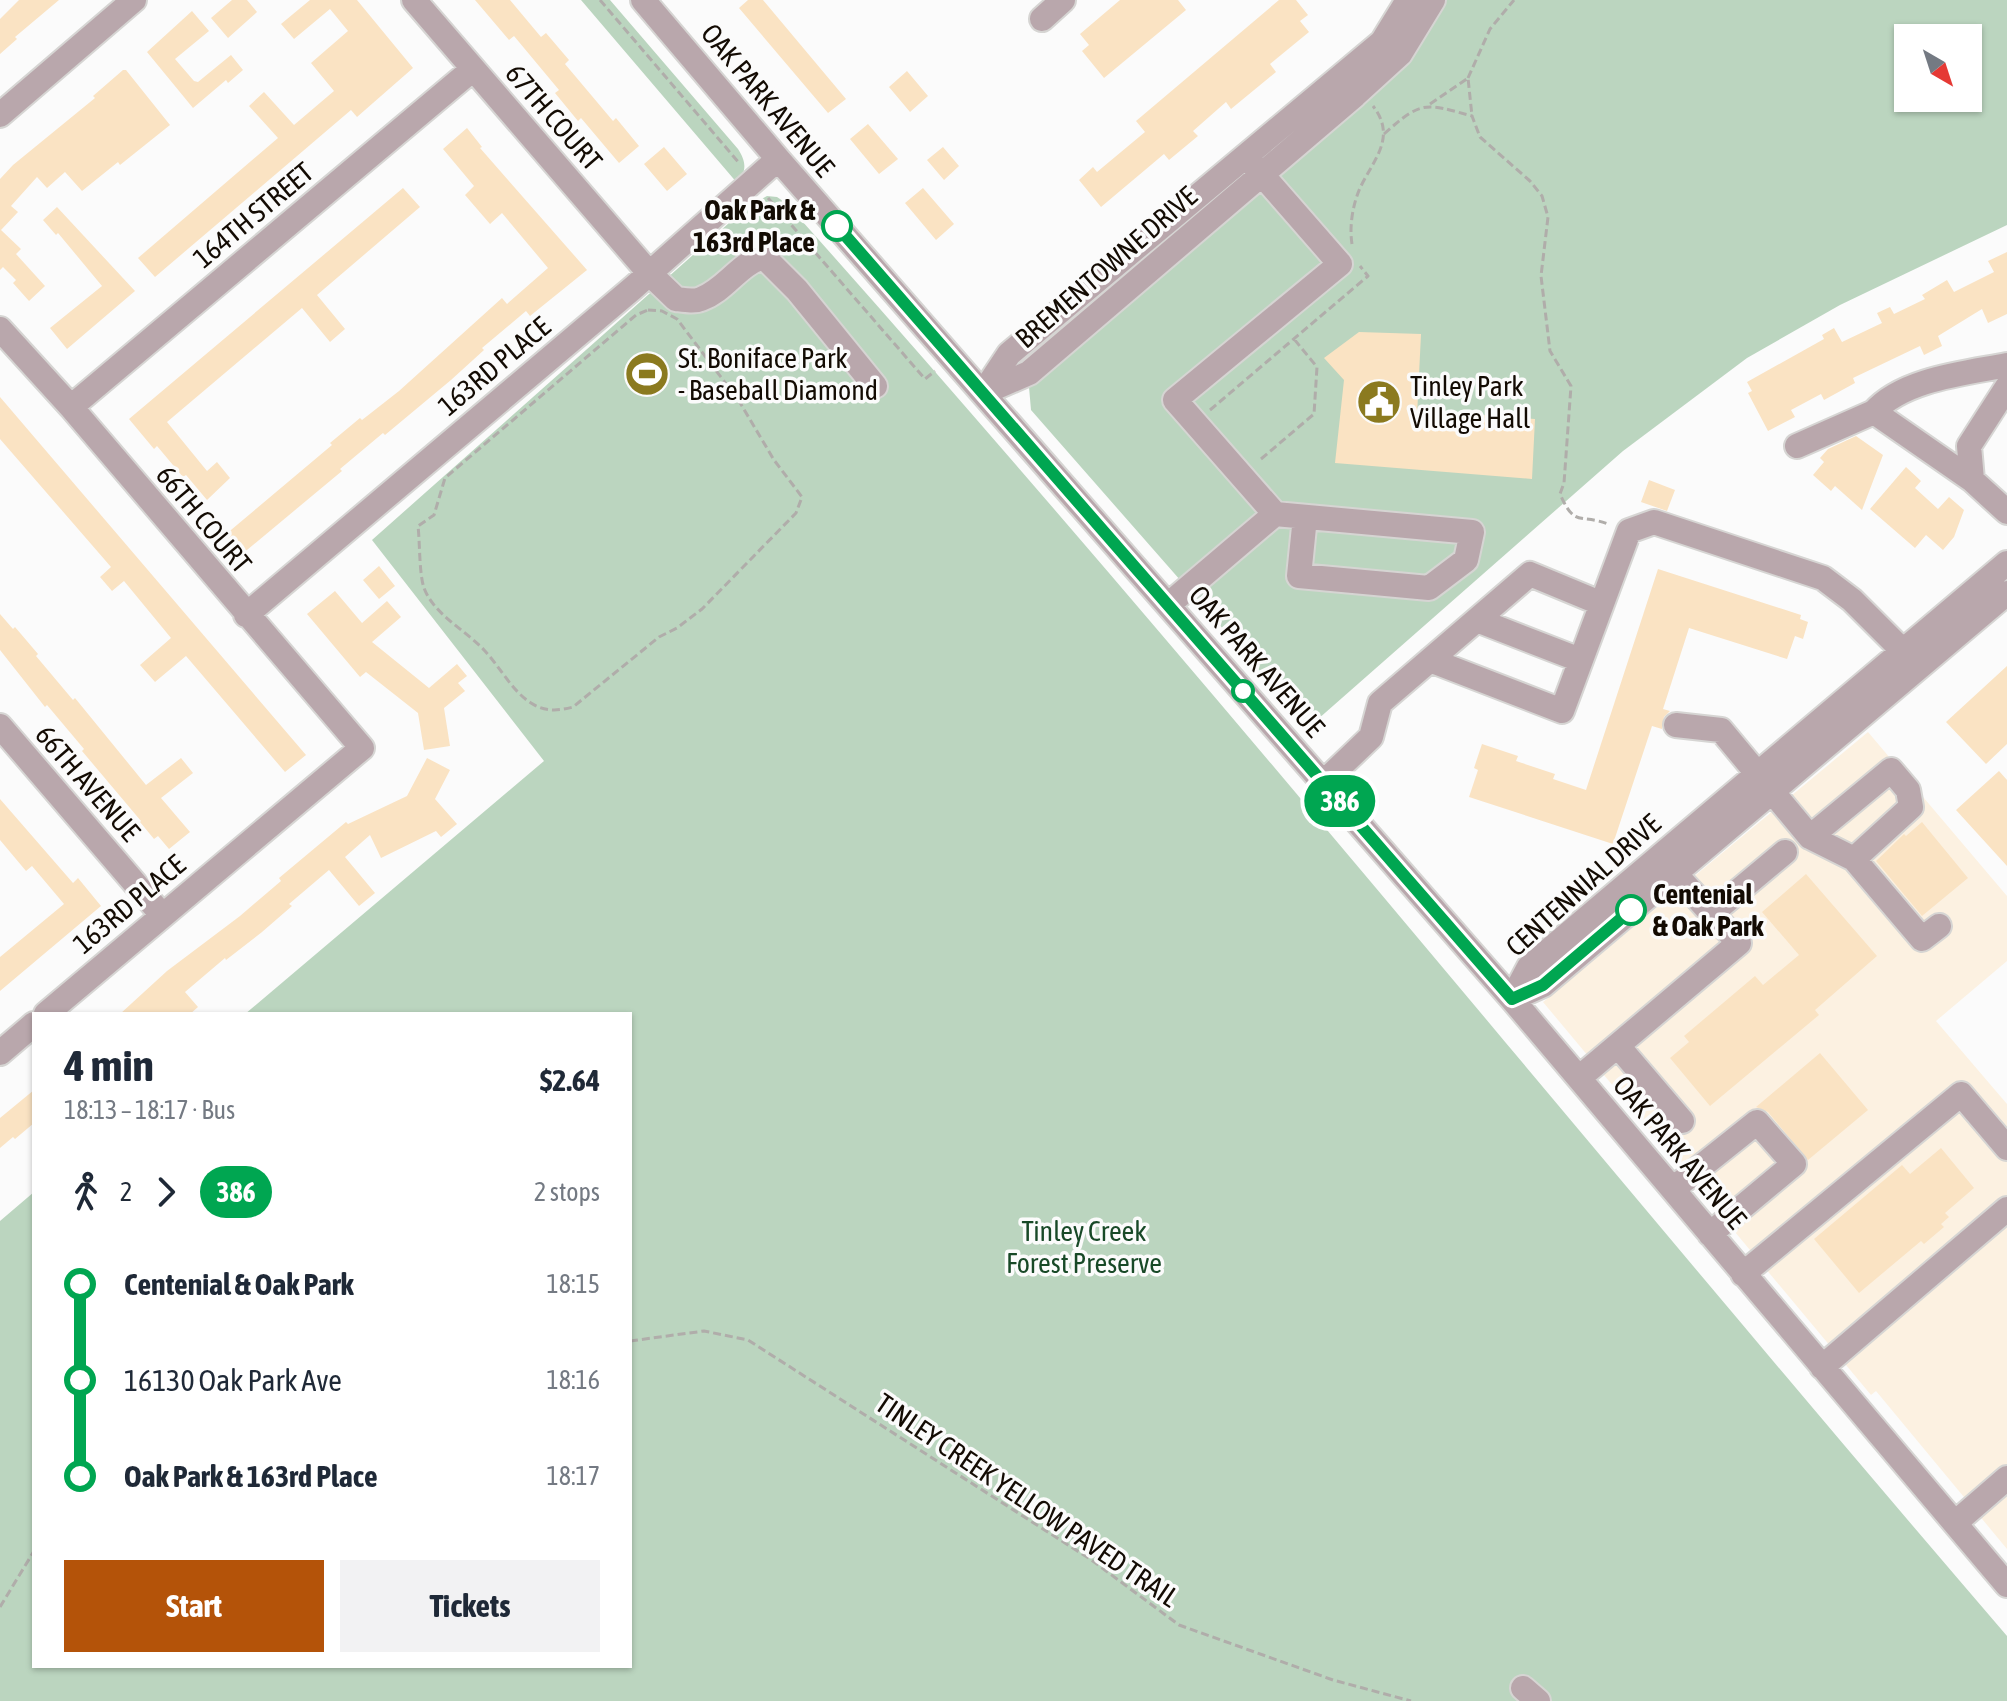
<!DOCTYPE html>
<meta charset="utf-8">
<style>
body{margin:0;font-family:"Asap Condensed",sans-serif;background:#f2f2f3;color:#1f2937;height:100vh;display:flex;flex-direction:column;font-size:30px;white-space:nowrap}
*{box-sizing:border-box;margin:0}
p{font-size:26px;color:#747a83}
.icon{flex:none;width:44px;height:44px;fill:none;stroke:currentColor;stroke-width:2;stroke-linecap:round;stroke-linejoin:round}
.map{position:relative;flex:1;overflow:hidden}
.panel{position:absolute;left:32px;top:1012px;width:600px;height:656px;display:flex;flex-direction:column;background:#fff;border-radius:0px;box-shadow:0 2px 6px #0004}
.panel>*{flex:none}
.badge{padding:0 16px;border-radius:26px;font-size:28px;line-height:52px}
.needle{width:52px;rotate:141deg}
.fabs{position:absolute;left:1894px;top:24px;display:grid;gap:16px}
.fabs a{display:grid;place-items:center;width:88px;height:88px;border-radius:0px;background:#fff;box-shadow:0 2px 6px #0004;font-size:40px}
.map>.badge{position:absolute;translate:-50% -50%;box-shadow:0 0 0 4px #fff}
.legs{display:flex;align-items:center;gap:12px;height:88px;padding:0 32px;font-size:26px}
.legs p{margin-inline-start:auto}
.headline{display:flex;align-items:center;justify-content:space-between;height:136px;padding:0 32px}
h1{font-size:44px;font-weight:700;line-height:60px}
.cta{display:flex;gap:16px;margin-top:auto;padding:16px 32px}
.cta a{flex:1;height:92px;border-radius:0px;background:#b45309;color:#fff;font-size:32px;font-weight:700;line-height:92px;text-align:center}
.cta a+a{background:#f2f2f3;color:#1f2937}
ul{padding:0 32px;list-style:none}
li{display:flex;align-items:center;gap:28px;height:96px;font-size:30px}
li i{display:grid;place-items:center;width:12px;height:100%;margin:0 10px;background:currentColor}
li i::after{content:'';width:20px;height:20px;margin:-10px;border:6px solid;border-radius:50%;background:#fff}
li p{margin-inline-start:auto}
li:first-child i{background:linear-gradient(#0000 50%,currentColor 0)}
li:last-child i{background:linear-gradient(currentColor 50%,#0000 0)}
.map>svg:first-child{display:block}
</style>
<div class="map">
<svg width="2007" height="1701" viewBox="0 0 2007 1701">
<rect width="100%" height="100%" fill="#fbfbfb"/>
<!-- built -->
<path fill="#fcf1e1" d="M1868 732 2007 896V961L1936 1021 2007 1104V1549L1876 1391 1871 1395 1543 1002Z"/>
<!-- green -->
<path fill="#bbd5bf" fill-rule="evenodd" d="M581 0H610L738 149C747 163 746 170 738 184Z
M1445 0H2007V225L1840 305 1747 358 1623 451 1309 727 1031 410 1029 387 1404 65ZM1908 38H1968V98H1908Z
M767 196 777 197 786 203C1204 671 1598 1160 2007 1636V1701H0V1221L34 1192V1666H630V1014H245L544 761 372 540 747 207Z"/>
<!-- building -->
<path fill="#fae3c3" d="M19 0H59L15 37 17 39 0 54V19Z
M232 0H247L257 12 228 38 211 18Z
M310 0H357L413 68 357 117 351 110 155 277 138 258 278 138 249 106 264 92 294 125 334 91 311 63 348 31 330 9 294 39 281 24Z
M475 0H510L541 37 546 33 569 60 565 64 613 121 616 118 639 146 619 163 581 118 578 121 555 93 559 90 514 36 509 40Z
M748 0H763L846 99 828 113 739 8Z
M1120 0H1178L1186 10 1104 78 1082 51 1089 45 1080 34Z
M1279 0H1296L1308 15 1300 21 1309 32 1270 64 1276 72 1231 109 1226 102 1193 131 1198 136 1169 160 1164 154 1101 207 1079 180 1093 167 1097 172 1145 132 1136 121Z
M192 11 209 31 175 59 194 81 198 82 231 55 243 70 228 83 226 80 193 108 147 52Z
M123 70H126L170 125 120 165 118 162 82 191 65 172 47 188 37 177 11 206 18 212 1 230 21 249 16 254 45 286 29 301 13 283 16 280 3 267 0 270V179L13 165 95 98 93 96Z
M907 71 928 96 910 112 889 87Z
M868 124 898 159 879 174 850 139Z
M467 128 482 147 480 148 587 270 530 316 526 311 482 348 484 350 451 380 385 435 383 433 340 469 342 471 241 555 225 535 332 445 330 443 360 418 362 420 399 391 502 298 507 304 548 268 502 213 490 224 465 195 474 186 443 149Z
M664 147 687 174 667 191 644 164Z
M943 147 959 166 944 180 927 160Z
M403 188 420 207 317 295 345 329 330 342 302 308 167 422 207 471 217 462 230 478 207 500 186 475 183 477 157 446 154 449 129 419Z
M923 188 954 224 936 240 905 203Z
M57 207 135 291 67 349 50 328 102 286 58 233 56 235 43 220Z
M2007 252V314L1988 323 1982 309 1938 336 1942 346 1924 355 1920 346 1853 378 1855 383 1824 400 1821 394 1791 410 1795 417 1768 431 1748 393 1752 391 1747 382 1824 339 1822 335 1834 328 1842 342 1882 323 1877 313 1890 307 1894 314 1925 299 1922 295 1947 280 1954 292 1994 272 1988 261Z
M1359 332 1421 334 1417 416 1443 417 1444 412 1535 419 1532 479 1335 463 1344 380 1324 358Z
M0 397 306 755 285 772 186 656 155 682 140 665 171 638 124 581 112 591 100 577 111 567 0 439Z
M1856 436 1883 455 1862 510 1835 486 1831 491 1813 475 1824 462 1820 458 1828 449Z
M1906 467 1921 481 1915 488 1938 509 1949 497 1964 510 1954 537 1943 550 1926 535 1915 548 1870 509Z
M1649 480 1675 490 1667 511 1641 502Z
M379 566 395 586 379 599 363 580Z
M1658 569 1801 615 1800 619 1808 622 1803 639 1795 636 1787 659 1689 628 1663 709 1670 711 1664 717 1662 729 1652 726 1613 844 1469 797 1478 770 1474 768 1482 744 1518 756 1516 761 1555 774 1553 779 1586 790Z
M335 591 362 623 387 601 401 617 372 642 429 688 457 664 467 676 458 683 465 691 444 708 450 746 424 750 418 713 366 672 360 677 307 614Z
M0 614 13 629 15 627 38 654 36 656 73 700 75 698 146 785 181 758 193 773 161 798 190 832 169 849 158 836 154 839 140 822 141 821 82 751 84 749 47 705 45 707 0 650Z
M2007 666V744L1986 764 1946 722Z
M427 758 450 770 435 799 457 824 441 837 436 831 381 858 370 835 345 857 375 893 359 906 329 870 289 904 292 906 262 932 226 960 225 958 185 992 198 1007 190 1014H120L167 971 240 916 281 881 279 878 346 822 348 824 407 796Z
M1999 771 2007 780V866L1956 810Z
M0 799 73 883 78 878 101 906 0 991V957L64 904 32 866 26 871 0 840Z
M1922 822 1968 878 1922 916 1876 861 1904 834 1906 836Z
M1806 874 1877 956 1815 1010 1819 1015 1710 1106 1670 1058 1689 1042 1684 1036 1755 976 1763 985 1799 955 1762 912Z
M1820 1053 1868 1110 1808 1160 1768 1112 1756 1107Z
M34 1090V1123L15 1139 13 1137 0 1148V1118Z
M1941 1148 1974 1188 1945 1213 1949 1217 1941 1224 1944 1227 1924 1244 1921 1241 1859 1293 1814 1239 1902 1165 1910 1174Z"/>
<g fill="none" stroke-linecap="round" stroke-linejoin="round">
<!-- minor casing -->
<g stroke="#d6d5d3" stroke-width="28">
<path id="minor" d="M414 0 650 274 676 299C684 300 694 302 701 299 726 290 739 263 764 257L797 290 875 386
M643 0 778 159 1512 999 2007 1585
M1042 19 1063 0
M0 115 134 0
M1251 162 1340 264 1175 400 1275 514
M0 329 71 407 362 748 46 1014
M2007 387 1969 446 1972 480 2007 512
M983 393 1029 373 1355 95 1400 54 1433 0
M983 393 1009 354 1382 42 1408 0
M71 407 473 69
M1797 446 1874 412
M1972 480 1874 412C1903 379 1966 373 2007 365
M1168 605 1275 514 1472 532 1466 560 1429 588 1299 576 1305 517
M246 615 633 288 778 159
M1477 620 1580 660
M1430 660 1562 711 1629 531 1654 522 1823 578 1852 600 1919 667
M1676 725 1721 730 1810 837 1854 859 1922 939 1939 926
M0 726 162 915
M1323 783 1371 737 1380 703 1530 574 1600 603
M1810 837 1891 770 1908 790 1911 807 1854 859
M1712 913 1785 852
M1512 999 1529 967 2007 563
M1512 999 1543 985 2007 593
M1618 1046 1682 1121
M0 1053 34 1024
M1579 1078 1739 943 1663 861
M1673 1189 1757 1122 1794 1164 1710 1234
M1743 1274 1961 1094 2007 1148
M1822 1367 2007 1209
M1955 1523 2007 1478
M1523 1688 1538 1701"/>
</g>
<!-- path -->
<path stroke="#b0adaa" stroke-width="3" stroke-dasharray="8 4" stroke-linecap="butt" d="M600 0 740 164
M1468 78 1490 29 1514 0
M1430 104 1468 78 1472 116
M1384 134C1422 100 1425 103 1472 116L1480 137 1530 181 1542 196 1548 217 1541 276 1550 351 1571 386 1564 483 1560 494C1575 528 1579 513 1608 524
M768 198 925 379 935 371
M1352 244C1349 226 1353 204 1360 188 1374 159 1397 137 1373 106
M648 310 662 311 677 319 739 401 774 460 802 497 796 513 702 609 677 628 659 637 573 707C558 711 545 712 531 703 512 691 500 667 485 651 467 631 434 615 424 588 419 573 420 543 418 526L434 515 445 478 636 315Z
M1210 410 1368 276 1360 266
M1261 459 1314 414 1317 367 1294 339
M630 1341 704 1331 748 1340 1090 1559 1179 1625 1333 1680 1411 1701
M0 1607 34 1551"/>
<!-- minor -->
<use href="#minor" stroke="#b9a7ac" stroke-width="24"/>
</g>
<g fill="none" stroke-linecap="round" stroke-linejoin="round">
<!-- line-1 casing -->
<g stroke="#fff" stroke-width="18">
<path id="line-1" d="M837 226 1512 999 1543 985 1631 910"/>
</g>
<!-- line-1 -->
<use href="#line-1" stroke="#00a651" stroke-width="12"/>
</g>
<!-- icons -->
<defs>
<g id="stadium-disc" transform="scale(2.3)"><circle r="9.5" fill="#8b7a1f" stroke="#fbfbfb"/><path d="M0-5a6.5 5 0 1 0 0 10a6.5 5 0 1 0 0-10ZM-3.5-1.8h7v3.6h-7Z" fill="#fff"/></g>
<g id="civic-disc" transform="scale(2.3)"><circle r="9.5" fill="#8b7a1f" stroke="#fbfbfb"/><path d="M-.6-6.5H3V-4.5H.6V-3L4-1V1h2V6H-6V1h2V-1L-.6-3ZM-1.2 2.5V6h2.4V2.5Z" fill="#fff"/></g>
</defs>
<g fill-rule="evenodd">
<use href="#stadium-disc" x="647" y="374"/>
<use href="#civic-disc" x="1379" y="402"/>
</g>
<!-- markers -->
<g fill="#fff" stroke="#00a651" stroke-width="4">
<circle cx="837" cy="226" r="14"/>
<circle cx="1243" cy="691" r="10"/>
<circle cx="1631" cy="910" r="14"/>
</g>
<g text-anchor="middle" stroke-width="7" stroke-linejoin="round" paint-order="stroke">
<!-- street labels -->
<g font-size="28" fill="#130b03" stroke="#fbfbfb">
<text transform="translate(768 100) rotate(50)" y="10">OAK PARK AVENUE</text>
<text transform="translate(554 117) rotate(49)" y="10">67TH COURT</text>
<text transform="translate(253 215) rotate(-40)" y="10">164TH STREET</text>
<text transform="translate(1106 267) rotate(-41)" y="10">BREMENTOWNE DRIVE</text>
<text transform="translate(494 366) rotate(-40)" y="10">163RD PLACE</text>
<text transform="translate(204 519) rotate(50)" y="10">66TH COURT</text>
<text transform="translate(1257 661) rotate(49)" y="10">OAK PARK AVENUE</text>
<text transform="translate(88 783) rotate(49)" y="10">66TH AVENUE</text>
<text transform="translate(1583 885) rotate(-42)" y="10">CENTENNIAL DRIVE</text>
<text transform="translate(129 904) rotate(-40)" y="10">163RD PLACE</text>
<text transform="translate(1680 1152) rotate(50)" y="10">OAK PARK AVENUE</text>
<text transform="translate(1027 1500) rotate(34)" y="10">TINLEY CREEK YELLOW PAVED TRAIL</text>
</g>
<!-- stop labels -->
<g font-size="28" font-weight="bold" fill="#130b03" stroke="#fbfbfb" text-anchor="end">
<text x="815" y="220">Oak Park &amp;<tspan x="815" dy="32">163rd Place</tspan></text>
<text x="1653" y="904" text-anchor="start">Centenial<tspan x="1653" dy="32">&amp; Oak Park</tspan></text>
</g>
<!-- poi labels -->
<g font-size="28" fill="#130b03" stroke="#fbfbfb" text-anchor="start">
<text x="678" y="368">St. Boniface Park<tspan x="678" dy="32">- Baseball Diamond</tspan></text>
<text x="1410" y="396">Tinley Park<tspan x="1410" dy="32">Village Hall</tspan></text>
</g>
<!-- park labels -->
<g font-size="28" fill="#184927" stroke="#fbfbfb">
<text x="1084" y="1241">Tinley Creek<tspan x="1084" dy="32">Forest Preserve</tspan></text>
</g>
</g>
</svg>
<div class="fabs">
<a><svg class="needle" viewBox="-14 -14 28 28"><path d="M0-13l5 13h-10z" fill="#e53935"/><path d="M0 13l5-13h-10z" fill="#747a83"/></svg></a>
</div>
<b class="badge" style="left:1340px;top:801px;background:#00a651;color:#fff">386</b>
<section class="panel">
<div class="headline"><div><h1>4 min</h1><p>18:13 – 18:17 · Bus</p></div><b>$2.64</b></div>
<div class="legs"><svg class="icon" aria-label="walk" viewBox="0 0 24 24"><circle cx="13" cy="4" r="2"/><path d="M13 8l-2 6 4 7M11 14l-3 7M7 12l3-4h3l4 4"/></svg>2<svg class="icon" aria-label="forward" viewBox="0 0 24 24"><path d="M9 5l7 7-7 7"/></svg><b class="badge" style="background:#00a651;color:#fff">386</b><p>2 stops</p></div>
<ul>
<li><i style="color:#00a651"></i><b>Centenial &amp; Oak Park</b><p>18:15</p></li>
<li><i style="color:#00a651"></i><span>16130 Oak Park Ave</span><p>18:16</p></li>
<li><i style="color:#00a651"></i><b>Oak Park &amp; 163rd Place</b><p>18:17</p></li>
</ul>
<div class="cta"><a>Start</a><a>Tickets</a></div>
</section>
</div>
